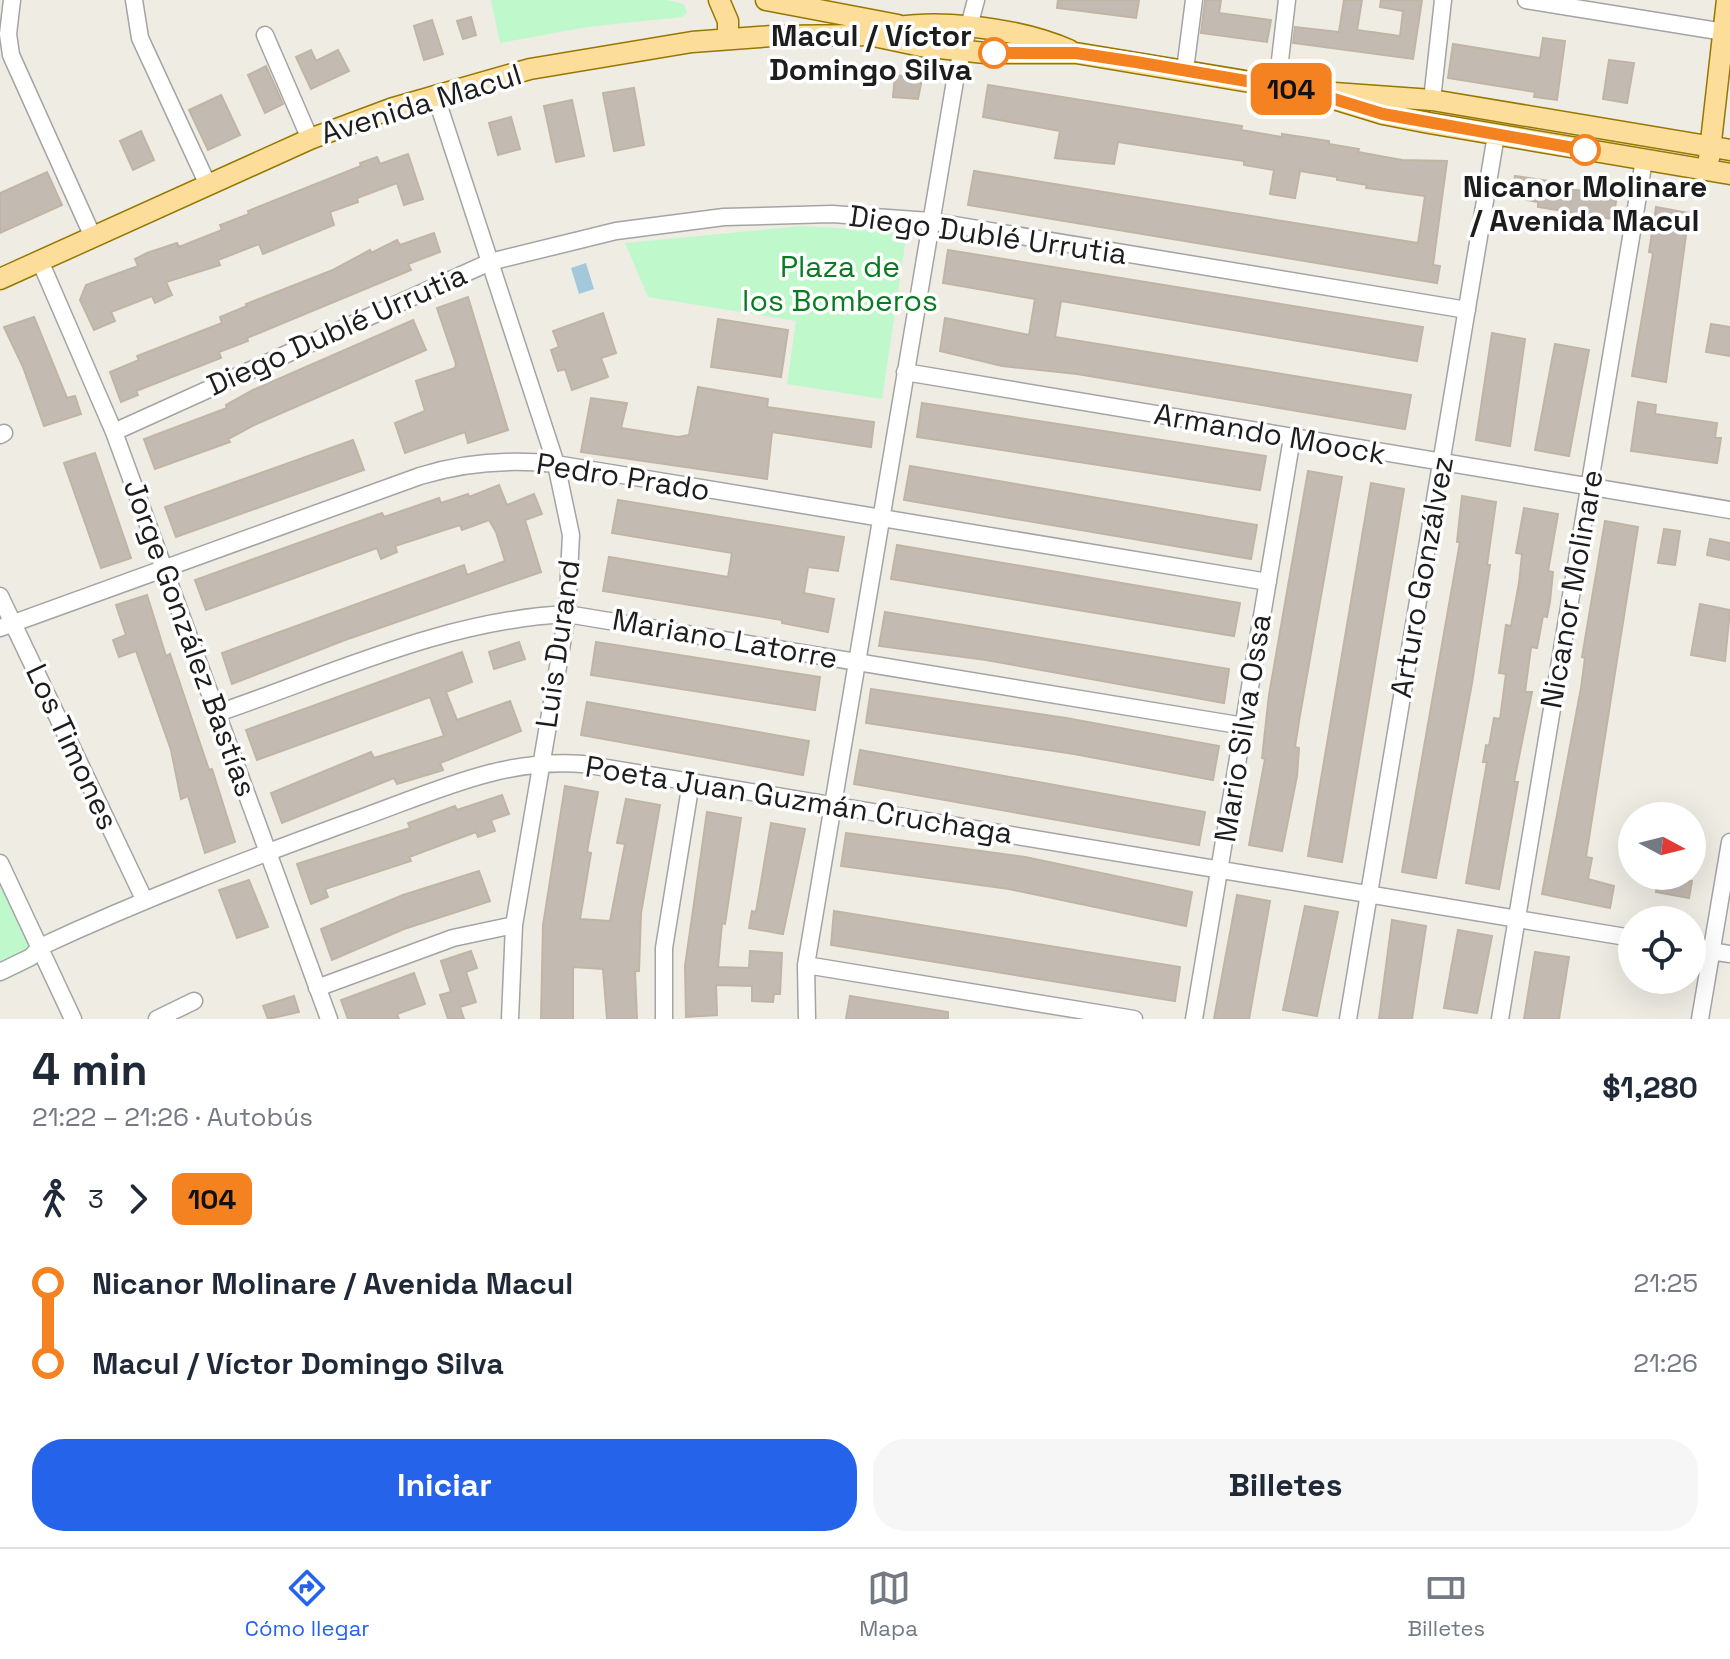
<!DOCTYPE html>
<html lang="es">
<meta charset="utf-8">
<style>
body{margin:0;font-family:"Space Grotesk",sans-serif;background:#f6f6f7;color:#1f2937;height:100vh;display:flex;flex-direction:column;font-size:30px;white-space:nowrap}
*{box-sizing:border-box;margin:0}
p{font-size:26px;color:#747a83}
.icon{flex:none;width:44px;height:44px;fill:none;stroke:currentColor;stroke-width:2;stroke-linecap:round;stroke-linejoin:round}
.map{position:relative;height:1019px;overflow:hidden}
.details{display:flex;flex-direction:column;background:#fff;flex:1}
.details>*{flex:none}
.badge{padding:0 16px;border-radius:12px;font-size:28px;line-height:52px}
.needle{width:52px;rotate:97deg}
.fabs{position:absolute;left:1618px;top:802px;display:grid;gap:16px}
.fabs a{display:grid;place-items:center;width:88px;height:88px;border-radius:50%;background:#fff;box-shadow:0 8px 32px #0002;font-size:40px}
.map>.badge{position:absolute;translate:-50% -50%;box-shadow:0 0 0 4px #fff}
.legs{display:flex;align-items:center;gap:12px;height:88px;padding:0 32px;font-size:26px}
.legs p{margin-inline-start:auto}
.summary{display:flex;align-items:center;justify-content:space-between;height:136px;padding:0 32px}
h1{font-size:44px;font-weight:600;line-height:60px}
.action{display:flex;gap:16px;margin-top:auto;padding:16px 32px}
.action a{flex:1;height:92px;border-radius:32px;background:#2563eb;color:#fff;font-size:32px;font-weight:600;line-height:92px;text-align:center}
.action a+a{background:#f6f6f7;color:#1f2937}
ul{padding:0 32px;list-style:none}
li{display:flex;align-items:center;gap:28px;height:80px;font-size:30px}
li i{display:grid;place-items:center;width:12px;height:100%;margin:0 10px;background:currentColor}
li i::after{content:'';width:20px;height:20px;margin:-10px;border:6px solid;border-radius:50%;background:#fff}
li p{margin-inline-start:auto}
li:first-child i{background:linear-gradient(#0000 50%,currentColor 0)}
li:last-child i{background:linear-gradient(currentColor 50%,#0000 0)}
.tab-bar{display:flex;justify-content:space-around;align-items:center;height:112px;border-top:2px solid #e0e1e3;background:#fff;font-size:22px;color:#747a83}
.tab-bar a{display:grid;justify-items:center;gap:4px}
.tab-bar .current{color:#2563eb}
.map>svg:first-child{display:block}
</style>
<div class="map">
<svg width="1730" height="1019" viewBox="0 0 1730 1019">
<rect width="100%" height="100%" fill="#eeece3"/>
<!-- park -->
<path fill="#bff9cb" d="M491 0H666L684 4 687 13 682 17 587 27 500 43Z
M802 226 907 232 882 399 787 384 796 321 648 297 625 243Z
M0 883 38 965 0 983Z"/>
<!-- water -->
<path fill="#a3c8dc" d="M586 263 594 289 579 294 571 268Z"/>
<!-- building -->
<path fill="#c3bbb2" stroke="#c0b4a5" stroke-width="2" d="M1058 0H1139L1136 18 1057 8Z
M1205 0H1221L1219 13 1271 20 1267 42 1201 33Z
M1344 0H1362L1357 30 1400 36 1403 11 1380 7 1381 0H1422L1413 59 1293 43 1295 27 1339 32Z
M471 17 476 35 463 39 457 21Z
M432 20 443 54 424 60 414 26Z
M1543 38 1565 41 1557 100 1534 97 1535 92 1448 78 1453 44 1540 58Z
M311 50 316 61 338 50 349 71 311 89 296 57Z
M1609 60 1634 63 1627 103 1603 99Z
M266 66 283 104 265 113 248 75Z
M895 75 922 79 918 99 893 97Z
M988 85 1242 126 1241 130 1282 137V134L1329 141V144L1359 149 1358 152 1402 160 1447 161 1433 265 1440 266 1437 283 968 205 974 171 1418 243 1425 196 1366 188 1367 185 1337 180V177L1300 171 1295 198 1270 194 1274 170 1244 165V161L1118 142 1114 164 1055 158 1060 131 983 117Z
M634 88 644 145 614 151 603 93Z
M221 95 240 135 208 150 189 110Z
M572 100 584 156 556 162 544 106Z
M511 117 520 149 498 155 489 123Z
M141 131 154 160 133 170 120 141Z
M408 154 423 199 404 205 397 183 357 198 358 202 330 212 334 225 263 254 259 244 218 260 220 265 166 282 172 295 155 303 152 296 111 312 115 321 94 330 80 300 86 285 138 266 135 259 147 253 177 243 179 247 222 230 220 225 249 214 248 211 361 166 360 163 377 157 380 164Z
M47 172 62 205 0 233V193Z
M1515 176 1556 182V187L1617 196 1613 219 1538 207V202L1511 197Z
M1656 207 1689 213 1666 382 1632 376 1653 253 1649 252Z
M434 233 440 252 408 264 411 270 247 338 248 341 219 352 221 358 136 391 138 395 121 402 110 372 139 360 137 356 222 323 220 317 247 306 246 304 333 270 370 250 371 253 397 240 400 245Z
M948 250 1423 327 1417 361 1061 301 1055 337 1411 395 1405 429 1077 374 1002 366 940 351 945 318 1029 335 1035 299 943 283Z
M468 297 508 430 468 443 465 432 405 453 395 423 425 411 416 381 455 368 456 364 437 308Z
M603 313 616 353 601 358 608 377 572 390 565 369 558 371 551 350 559 347 553 331Z
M34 317 67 398 75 396 81 414 44 426 23 367 4 327Z
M718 319 788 330 781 377 711 367Z
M413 320 426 350 254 425 228 439 230 442 155 469 144 439 227 408 226 405 253 390Z
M1711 324 1730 327V356L1706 352Z
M1492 333 1525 339 1510 446 1476 440Z
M1555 344 1589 350 1569 456 1535 450Z
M698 387 768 399 767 407 874 422 871 447 772 432 767 479 581 452 591 398 627 403 621 428 678 437 689 435Z
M1638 402 1656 405 1655 414 1717 423 1715 438H1721L1717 463 1631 451Z
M922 403 1266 456 1260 490 917 437Z
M353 440 364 470 176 537 165 507Z
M95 453 131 558 101 568 64 463Z
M910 466 1257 525 1251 559 904 500Z
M1308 471 1342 477 1300 715 1295 747 1299 748 1297 776 1282 851 1249 845 1265 759 1262 758 1269 695Z
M1371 483 1404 489 1342 862 1308 856Z
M499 485 507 505 534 494 542 514 525 520 541 572 345 640 232 684 222 653 464 565 467 575 505 561 496 532 489 520 462 530 460 525 395 546 397 552 381 559 377 548 206 610 195 580 382 513 384 517 439 498 441 503 468 494 469 497Z
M1462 496 1496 502 1487 565H1490L1472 683 1436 878 1402 872 1460 542H1457Z
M618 500 844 537 838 571 808 567 804 593 834 599 828 632 782 623V620L603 591 609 557 728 577 732 553 612 533Z
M1524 508 1558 514 1548 571 1553 572 1550 601 1547 617 1543 616 1537 648 1531 647 1525 692H1532L1514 782H1518L1499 889 1466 883 1487 762H1483L1486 745 1489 746 1494 718 1500 719 1506 674 1499 673 1506 625 1511 626 1519 583 1522 554 1516 553Z
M1605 521 1638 527 1586 857 1592 858 1588 879 1614 886 1610 908 1542 894 1581 688 1585 658 1582 657Z
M1664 529 1680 531 1675 565 1658 563Z
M1710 539 1730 543V560L1707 555Z
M897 545 1240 603 1234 636 891 579Z
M147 595 166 656 170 654 209 770 212 769 235 842 205 853 188 796 181 799 171 750 136 651 119 657 113 640 126 635 116 605Z
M1700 604 1730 610 1725 661 1691 655Z
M885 612 1229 669 1224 703 986 660 879 646Z
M519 642 525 659 494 669 489 652Z
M596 642 820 677 815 710 591 675Z
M462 652 472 682 446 692 457 720 510 701 521 731 440 763 443 770 397 784 394 778 282 823 271 793 371 752 374 758 444 736 430 697 257 760 246 730Z
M871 689 1066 718 1219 746 1213 780 1074 754 866 723Z
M587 702 809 741 803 775 581 735Z
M860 750 1205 812 1199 845 854 784Z
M565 786 598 792 587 852 591 853 580 919 610 921 625 844 617 843 626 799 660 805 641 913 639 971H635L637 1019H607L603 969 573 967V1019H541L543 925Z
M502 795 509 814 491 820 495 831 478 837 476 832 409 857 411 861 325 889 328 897 311 904 297 864 410 828 408 823 455 806 457 810Z
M707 812 741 818 725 924 722 923 718 967 749 968 750 951 782 953 780 994H774L773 1002 752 1001V986L716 985 717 1015 686 1017 685 966Z
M771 823 805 829 783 934 749 928 752 911 756 912Z
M846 833 1025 857 1192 892 1186 926 1009 889 841 866Z
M479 871 490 901 404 929 332 960 321 929 403 895Z
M1659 876 1692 881 1689 898 1656 892Z
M249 880 268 927 237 938 219 890Z
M1237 895 1270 901 1249 1019H1214Z
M1305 906 1338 912 1317 1016 1283 1010Z
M834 911 1180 967 1175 1001 831 945Z
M1392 920 1426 926 1412 1019H1379Z
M1458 930 1492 936 1477 1013 1444 1008Z
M471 951 477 968 466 972 476 1002 460 1007 464 1019H448L440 995 451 992 441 961Z
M1535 952 1569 957 1559 1019H1524Z
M414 973 425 1004 397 1014 399 1019H348L341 1000Z
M294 996 299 1012 268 1019 263 1006Z
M850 996 948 1012V1019H846Z"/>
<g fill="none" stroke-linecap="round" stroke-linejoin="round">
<!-- minor casing -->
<g stroke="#a4a4a4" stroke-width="19">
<path id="minor" d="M12 0 8 34 11 55 93 237
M134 0 140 38 208 185
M1526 0 1724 32
M265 35 310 139
M1185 70 1194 0
M1277 86 1287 0
M435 94 556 464 571 535 567 614 514 925 510 1019
M1432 100 1443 0
M40 261 114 432 329 1019
M905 372 1730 510
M114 432 490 262 616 231 724 217 832 214 930 221 1467 310
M0 435 4 433
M0 596 144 899
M0 628 420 476C465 462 509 459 556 464L1268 582
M218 713C332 674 445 620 567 614L1244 726
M0 863 73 1019
M1692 948 1730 954
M806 965 1134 1019
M0 972 31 957 40 947C143 899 248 859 355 820 429 794 503 757 583 764L1632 938
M317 988 453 938 514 925
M157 1019 194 1001
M664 1019V948L691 782
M807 1019 806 965 956 75 976 0
M1194 1019 1292 438
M1348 1019 1496 135
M1500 1019 1644 160
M1700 1019 1730 842"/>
</g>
<!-- major casing -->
<g stroke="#967700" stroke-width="23">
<path id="major" d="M719 0 728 21V38
M766 0 898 25
M869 35C921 14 1019 28 1069 50
M1334 93 1432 100 1730 150
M1709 159 1727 0
M0 279 310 139 393 108 530 69 692 42 772 36 869 35 921 46 985 53H1076L1311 92 1383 114 1429 123 1730 174"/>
</g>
<!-- minor -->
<use href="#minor" stroke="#fff" stroke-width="16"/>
<!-- major -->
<use href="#major" stroke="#fcde9a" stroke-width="20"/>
</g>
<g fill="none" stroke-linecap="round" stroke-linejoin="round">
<!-- line-1 casing -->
<g stroke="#fff" stroke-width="18">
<path id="line-1" d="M994 53H1076L1136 62 1311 92 1383 114 1585 150"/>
</g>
<!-- line-1 -->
<use href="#line-1" stroke="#f58220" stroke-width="12"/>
</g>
<!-- markers -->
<g fill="#fff" stroke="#f58220" stroke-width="4">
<circle cx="994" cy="53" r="14"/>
<circle cx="1585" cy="150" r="14"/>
</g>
<g text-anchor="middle" stroke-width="7" stroke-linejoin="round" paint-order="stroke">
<!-- stop labels -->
<g font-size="30" font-weight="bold" fill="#1d1d1d" stroke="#fff" text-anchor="end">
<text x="972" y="46">Macul / Víctor<tspan x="972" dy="34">Domingo Silva</tspan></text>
<text x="1585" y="197" text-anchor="middle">Nicanor Molinare<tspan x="1585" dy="34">/ Avenida Macul</tspan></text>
</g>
<!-- street labels -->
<g font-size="30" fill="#1d1d1d" stroke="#fff">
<text transform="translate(421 104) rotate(-17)" y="10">Avenida Macul</text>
<text transform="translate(988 235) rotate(8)" y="10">Diego Dublé Urrutia</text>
<text transform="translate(337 330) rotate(-24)" y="10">Diego Dublé Urrutia</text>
<text transform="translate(1270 434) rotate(10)" y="10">Armando Moock</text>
<text transform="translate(623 477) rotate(9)" y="10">Pedro Prado</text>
<text transform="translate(1422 577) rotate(-80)" y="10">Arturo Gonzálvez</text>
<text transform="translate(1572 589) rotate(-80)" y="10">Nicanor Molinare</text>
<text transform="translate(190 638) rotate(70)" y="10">Jorge González Bastías</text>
<text transform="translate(725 639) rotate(10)" y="10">Mariano Latorre</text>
<text transform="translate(558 644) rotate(-82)" y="10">Luis Durand</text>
<text transform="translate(1243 728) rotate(-81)" y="10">Mario Silva Ossa</text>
<text transform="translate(72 747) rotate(65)" y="10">Los Timones</text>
<text transform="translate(799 800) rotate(9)" y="10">Poeta Juan Guzmán Cruchaga</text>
</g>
<!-- park labels -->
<g font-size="30" fill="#0b7b23" stroke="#fff">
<text x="840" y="277">Plaza de<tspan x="840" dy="34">los Bomberos</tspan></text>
</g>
</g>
</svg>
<div class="fabs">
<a><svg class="needle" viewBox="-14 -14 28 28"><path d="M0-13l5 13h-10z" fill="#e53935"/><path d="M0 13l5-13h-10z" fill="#747a83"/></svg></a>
<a><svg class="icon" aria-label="locate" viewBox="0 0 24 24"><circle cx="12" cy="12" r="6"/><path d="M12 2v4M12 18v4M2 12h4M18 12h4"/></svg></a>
</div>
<b class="badge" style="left:1291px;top:89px;background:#f58220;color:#111">104</b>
</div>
<section class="details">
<div class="summary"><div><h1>4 min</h1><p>21:22 – 21:26 · Autobús</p></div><b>$1,280</b></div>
<div class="legs"><svg class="icon" aria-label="walk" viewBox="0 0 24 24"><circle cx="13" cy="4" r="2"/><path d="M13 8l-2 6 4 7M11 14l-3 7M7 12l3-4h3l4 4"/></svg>3<svg class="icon" aria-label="forward" viewBox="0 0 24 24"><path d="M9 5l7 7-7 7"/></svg><b class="badge" style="background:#f58220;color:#111">104</b></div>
<ul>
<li><i style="color:#f58220"></i><b>Nicanor Molinare / Avenida Macul</b><p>21:25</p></li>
<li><i style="color:#f58220"></i><b>Macul / Víctor Domingo Silva</b><p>21:26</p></li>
</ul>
<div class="action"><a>Iniciar</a><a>Billetes</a></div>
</section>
<nav class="tab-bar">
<a class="current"><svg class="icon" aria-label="directions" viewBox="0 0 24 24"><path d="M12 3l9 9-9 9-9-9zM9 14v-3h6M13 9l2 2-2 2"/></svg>Cómo llegar</a>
<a><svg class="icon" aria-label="map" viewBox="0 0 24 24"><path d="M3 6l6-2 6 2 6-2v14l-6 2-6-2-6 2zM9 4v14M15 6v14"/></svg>Mapa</a>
<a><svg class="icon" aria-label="tickets" viewBox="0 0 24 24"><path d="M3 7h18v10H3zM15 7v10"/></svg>Billetes</a>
</nav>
